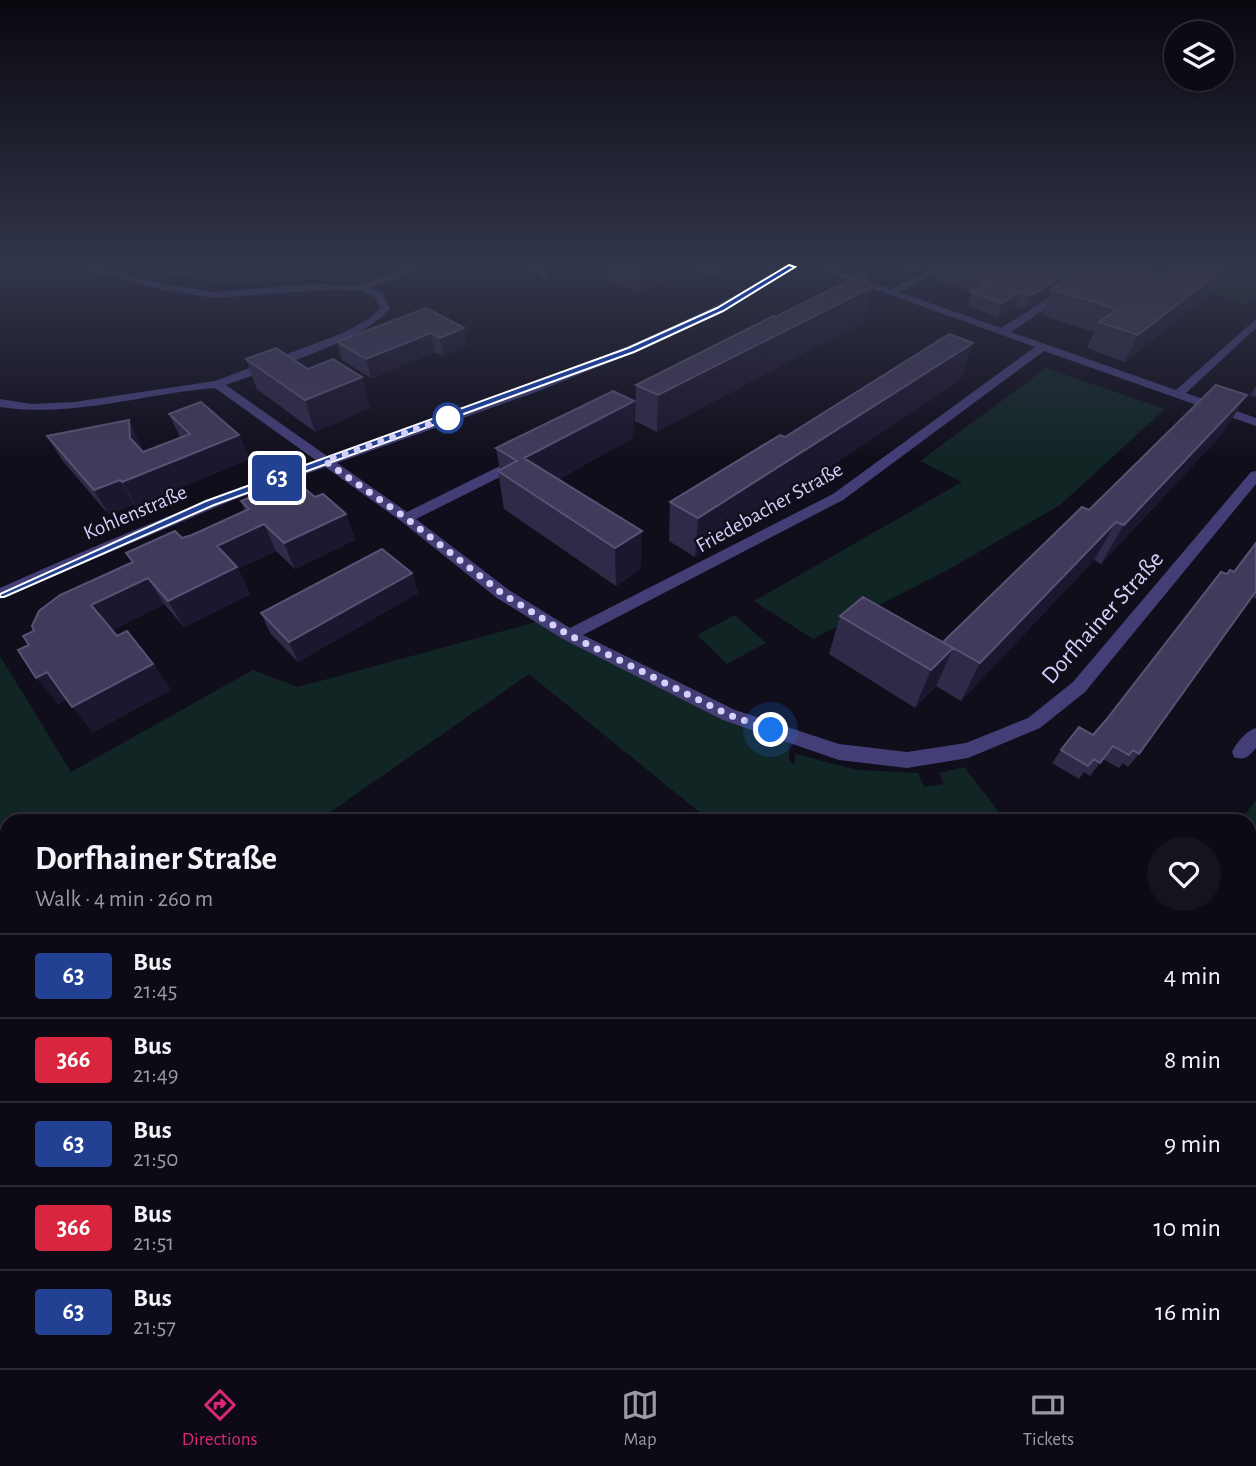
<!DOCTYPE html>
<meta charset="utf-8">
<style>
body{margin:0;font-family:"Alegreya Sans",sans-serif;background:#16131e;color:#f1f3f6;height:100vh;display:flex;flex-direction:column;font-size:26px;white-space:nowrap}
*{box-sizing:border-box;margin:0}
p{font-size:23px;color:#9a9aa0}
.icon{flex:none;width:38px;height:38px;fill:none;stroke:currentColor;stroke-width:2;stroke-linecap:round;stroke-linejoin:round}
.map{position:relative;flex:1;overflow:hidden}
.side{position:absolute;left:0px;top:814px;width:1256px;height:555px;display:flex;flex-direction:column;background:#0d0a15;border-radius:21px 21px 0 0;box-shadow:0 2px 5px #0004,0 0 0 2px #2d2b34}
.side>*{flex:none}
.badge{padding:0 14px;border-radius:5px;font-size:24px;line-height:46px}
.buttons{position:absolute;left:1164px;top:21px;display:grid;gap:14px}
.buttons a{display:grid;place-items:center;width:70px;height:70px;border-radius:50%;background:#0d0a15;box-shadow:0 2px 5px #0004,0 0 0 2px #2d2b34;font-size:35px}
.you{position:absolute;width:35px;height:35px;margin:-18px;border:5px solid #fff;border-radius:50%;background:#1a73e8;box-shadow:0 0 0 10px #1a73e833}
.map>.badge{position:absolute;translate:-50% -50%;box-shadow:0 0 0 4px #fff}
.round{display:grid;place-items:center;flex:none;width:74px;height:74px;border-radius:37px;background:#16131e}
.summary{display:flex;align-items:center;justify-content:space-between;height:119px;padding:0 35px}
h1{font-size:33px;font-weight:600;line-height:52px}
ul{padding:0;list-style:none}
li{display:flex;align-items:center;gap:21px;height:84px;padding:0 35px;border-top:2px solid #2d2b34}
li div{flex:1}
li b{display:block;font-size:26px}
li em{font-style:normal}
li .badge{min-width:77px;font-weight:700;text-align:center}
.tab-bar{display:flex;justify-content:space-around;align-items:center;height:98px;border-top:2px solid #2d2b34;background:#0d0a15;font-size:19px;color:#9a9aa0}
.tab-bar a{display:grid;justify-items:center;gap:4px}
.tab-bar .on{color:#db2777}
.map>svg:first-child{display:block}
</style>
<div class="map">
<svg width="1256" height="1368" viewBox="0 0 1256 1368">
<rect width="100%" height="100%" fill="#110e1c"/>
<!-- green -->
<path fill="#122525" d="M129 267H394L362 276 368 282H320L319 279H310L238 286Z
M1114 267H1156L1154 270 1164 272 1172 267H1256V296L1247 304Z
M1046 368 1165 409 1060 505 953 567 813 639 754 601 962 482 920 461Z
M735 615 766 643 727 664 697 635Z
M544 620 789 736V760L795 765V754L858 770 918 773 924 787 944 784 939 773 964 767 1006 821H707L708 819 529 674 317 821H7V1362H1250V821H1240L1256 800V1368H0V656L71 772 253 670 298 687Z"/>
<g fill="none" stroke-linecap="round" stroke-linejoin="round">
<!-- minor -->
<path fill="#433e76" fill-rule="evenodd" d="M77 267H93L164 284 214 292 310 284 357 285 414 267H428L369 288 382 293 390 308C365 341 268 369 226 385L407 512 514 459H524V465L416 519 509 590 570 628 833 494 1035 347 813 267H826L891 289 933 267H945L899 292 1001 328 1061 290H1067V294L1011 332 1176 390 1256 319V328L1186 393 1256 418V426L1044 351 843 500 583 635 735 710 839 744 907 752 966 743 1028 718 1073 682 1251 472 1256 471V484L1085 692 1040 728 968 758 907 768 839 760 723 720 563 639 497 598 401 521 215 388C142 394 73 418 0 407V399L31 404 74 402 215 381 343 333 371 318 380 308 375 297 360 291 338 289 214 298 164 290Z
M528 267H539L551 277 543 279Z
M1256 728V748C1249 756 1245 761 1234 757L1232 752C1237 742 1246 731 1256 728Z"/>
<!-- tertiary -->
<path fill="#433e76" fill-rule="evenodd" d="M785 267H796L746 299 643 349 536 392 233 500 0 599V588C105 541 211 497 320 459 479 402 639 354 785 267Z"/>
</g>
<!-- wall -->
<path fill="#302948" d="M608 267H748L722 280 693 270 639 292 608 279Z
M895 267H928L915 273Z
M933 267H1079L1076 273 1164 276 1219 272 1205 297 1125 362 1087 348 1094 332 1042 315 1050 294 1025 309 1015 306 997 317 967 306 972 292 930 278Z
M426 308 466 346 443 356 435 352 371 378 342 360 337 342Z
M776 317 864 321 657 432 635 421 636 385Z
M246 359 362 377 370 408 315 432 257 389Z
M961 379 695 557 669 541 670 502 785 437Z
M1256 386V397L1250 395Z
M634 401 633 438 559 479 641 569 616 586 504 509 498 471 500 470 496 448Z
M169 414 250 459 136 506 134 504 109 515 62 460 47 436 141 444 142 450 143 452 180 437Z
M1224 432 1101 564 1094 560 961 701 936 686 915 708 829 654 840 616 943 642 1089 510Z
M291 488 315 497 346 514 355 540 295 569 276 551 238 569 250 594 184 627 164 604 112 630 117 636 153 664 171 690 93 732 66 699 58 704 29 645 34 631 132 562 126 553 192 535 245 511 241 501Z
M1256 543V599L1251 597 1139 754 1128 767 1123 763 1119 768 1103 759 1090 776 1084 772 1079 779 1052 763 1061 750 1093 735 1227 574 1234 572Z
M412 573 418 593 298 662 270 633 261 613Z"/>
<!-- shaded-wall -->
<path fill="#1c162f" d="M640 267H693V270L639 292Z
M723 267H748L722 280Z
M917 267H928L915 273Z
M1076 267H1079L1074 278 1052 289 1050 294 1025 309 1031 295Z
M1219 272 1205 297 1125 362 1138 335Z
M872 287 864 321 657 432 658 395Z
M1020 292 1015 306 997 317 1002 303Z
M464 328 466 346 443 356 440 338Z
M431 333 435 352 371 378 366 359Z
M973 343 961 379 695 557 698 518Z
M362 377 370 408 315 432 305 400Z
M1247 395 1224 432 1101 564 1124 525Z
M634 401 633 438 533 493 524 458Z
M129 420 141 444 143 462 130 438Z
M239 435 250 459 136 506 122 482Z
M120 480 134 504 109 515 94 490Z
M346 514 355 540 295 569 284 543Z
M1116 522 1094 560 961 701 980 663Z
M264 524 276 551 238 569 250 594 184 627 168 601 217 546Z
M642 531 641 569 616 586 615 548Z
M412 573 418 593 298 662 289 642Z
M148 578 164 604 110 631 91 605Z
M953 648 936 686 915 708 931 670Z
M153 664 171 690 93 732 72 707Z
M47 672 69 698 58 704 36 678Z"/>
<!-- building -->
<path fill="#423a5b" stroke="#595274" stroke-width="2" d="M939 267H1076L1031 295 1020 292 1002 303 971 292 989 282Z
M1085 267H1132L1164 276 1176 267H1202L1219 272 1138 335 1099 322 1117 309 1052 289Z
M863 273 872 287 658 395 636 385 773 316 776 317Z
M426 308 464 328 440 338 431 333 366 359 337 342Z
M949 334 973 343 698 518 670 502 780 435 785 437Z
M276 348 308 369 333 359 362 377 305 400 246 359Z
M1216 385 1247 395 1124 525 1116 522 980 663 943 642 1082 507 1089 510Z
M613 391 634 401 524 458 642 531 615 548 498 471 517 461 496 448Z
M201 402 239 435 122 482 120 480 94 490 47 436 129 420 130 438 143 452 190 434 169 414Z
M284 482 291 488 299 484 315 497 323 494 346 514 284 543 264 524 217 546 237 567 168 601 148 578 91 605 117 636 127 631 153 664 72 707 47 672 36 678 18 650 29 645 23 636 34 631 32 626 39 611 60 595 133 562 126 553 175 531 182 538 192 535 249 509 241 501Z
M1256 543V591L1139 754 1133 750 1129 755 1113 746 1100 763 1094 759 1088 766 1061 750 1079 727 1093 735 1106 720 1221 572 1227 574 1230 570 1234 572Z
M382 549 412 573 289 642 261 613Z
M863 597 953 648 931 670 840 616Z"/>
<!-- sky -->
<linearGradient id="sky" x2="0" y2="1"><stop stop-color="#09080f"/><stop offset="0.58" stop-color="#32364b"/><stop offset="1" stop-color="#32364b" stop-opacity="0"/></linearGradient>
<rect width="1256" height="458" fill="url(#sky)"/>
<!-- line -->
<path fill="#224193" stroke="#fff" stroke-width="2" d="M789 265 795 267 723 311 634 352 214 505 4 597H0V594L206 501 628 348 717 308Z"/>
<g fill="none" stroke-linecap="round" stroke-linejoin="round">
<!-- walk -->
<path stroke="#d5cff9" stroke-width="7" stroke-dasharray="0 12.6" d="M448 418 450 417 325 461 406 518 503 594 569 635 729 715 771 730"/>
</g>
<!-- markers -->
<circle fill="#fff" stroke="#224193" stroke-width="3.5" cx="448" cy="418" r="14"/>
<g text-anchor="middle" stroke-width="5" stroke-linejoin="round" paint-order="stroke">
<!-- far-street labels -->
<g font-size="21" fill="#d5cff9" stroke="#110e1c">
<text transform="translate(769 507) rotate(-29)" y="7">Friedebacher Straße</text>
<text transform="translate(135 512) rotate(-23)" y="7">Kohlenstraße</text>
</g>
<!-- street labels -->
<g font-size="24" fill="#d5cff9" stroke="#110e1c">
<text transform="translate(1102 617) rotate(-48)" y="8">Dorfhainer Straße</text>
</g>
</g>
</svg>
<div class="buttons">
<a><svg class="icon" aria-label="layers" viewBox="0 0 24 24"><path d="M12 4l9 5-9 5-9-5zM3 14l9 5 9-5"/></svg></a>
</div>
<div class="you" style="left:771px;top:730px"></div>
<b class="badge" style="left:277px;top:478px;background:#224193;color:#fff">63</b>
<section class="side">
<div class="summary"><div><h1>Dorfhainer Straße</h1><p>Walk · 4 min · 260 m</p></div><a class="round"><svg class="icon" aria-label="heart" viewBox="0 0 24 24"><path d="M12 20l-8-8c-3-5 5-10 8-4 3-6 11-1 8 4z"/></svg></a></div>
<ul>
<li><span class="badge" style="background:#224193;color:#fff">63</span><div><b>Bus</b><p>21:45</p></div><em>4 min</em></li>
<li><span class="badge" style="background:#d7263d;color:#fff">366</span><div><b>Bus</b><p>21:49</p></div><em>8 min</em></li>
<li><span class="badge" style="background:#224193;color:#fff">63</span><div><b>Bus</b><p>21:50</p></div><em>9 min</em></li>
<li><span class="badge" style="background:#d7263d;color:#fff">366</span><div><b>Bus</b><p>21:51</p></div><em>10 min</em></li>
<li><span class="badge" style="background:#224193;color:#fff">63</span><div><b>Bus</b><p>21:57</p></div><em>16 min</em></li>
</ul>
</section>
</div>
<nav class="tab-bar">
<a class="on"><svg class="icon" aria-label="directions" viewBox="0 0 24 24"><path d="M12 3l9 9-9 9-9-9zM9 14v-3h6M13 9l2 2-2 2"/></svg>Directions</a>
<a><svg class="icon" aria-label="map" viewBox="0 0 24 24"><path d="M3 6l6-2 6 2 6-2v14l-6 2-6-2-6 2zM9 4v14M15 6v14"/></svg>Map</a>
<a><svg class="icon" aria-label="tickets" viewBox="0 0 24 24"><path d="M3 7h18v10H3zM15 7v10"/></svg>Tickets</a>
</nav>
